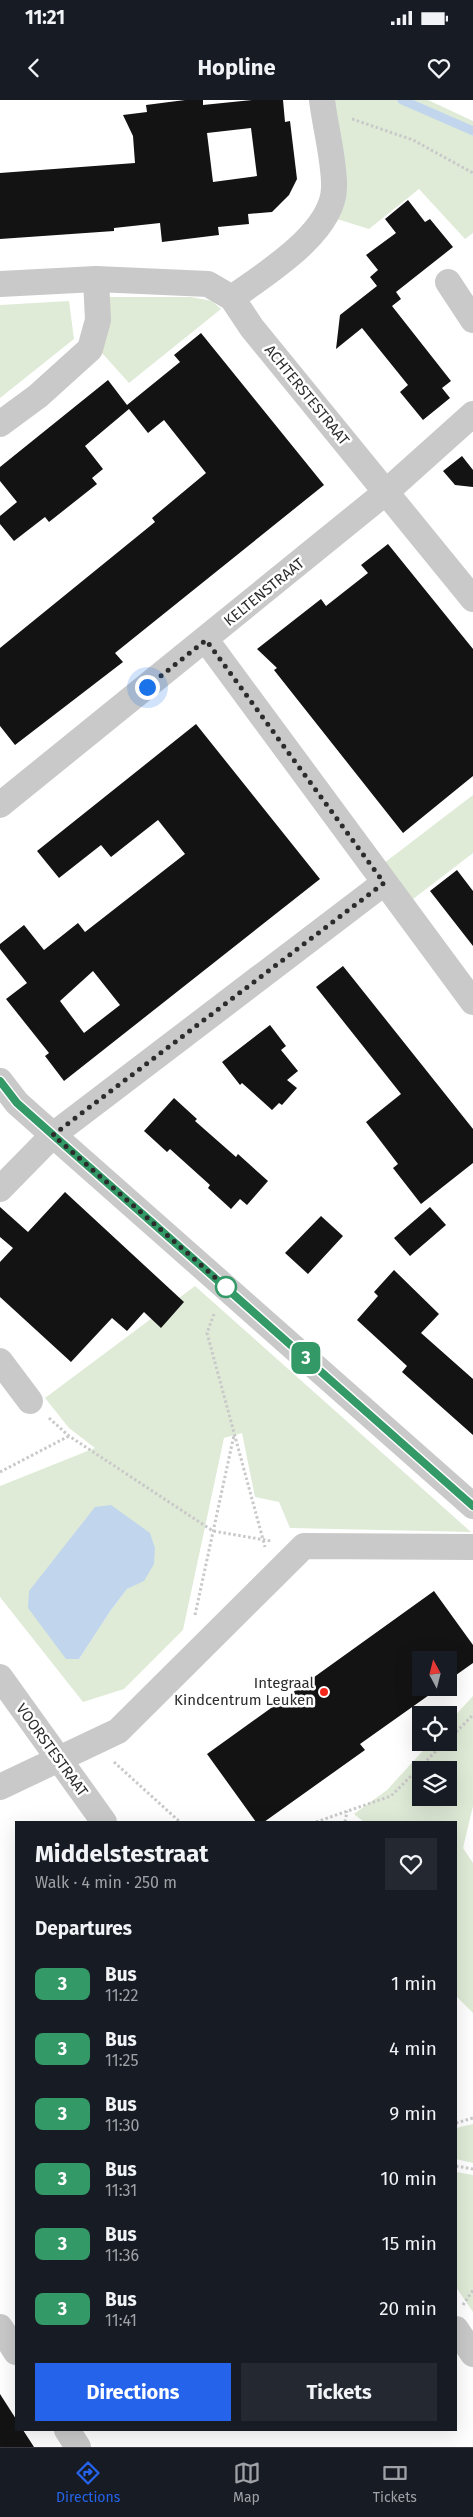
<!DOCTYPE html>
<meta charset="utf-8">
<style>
body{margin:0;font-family:"Fira Sans",sans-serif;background:#242831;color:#f1f3f6;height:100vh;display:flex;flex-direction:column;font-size:19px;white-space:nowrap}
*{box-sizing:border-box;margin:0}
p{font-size:16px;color:#9ea1a6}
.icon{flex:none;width:28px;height:28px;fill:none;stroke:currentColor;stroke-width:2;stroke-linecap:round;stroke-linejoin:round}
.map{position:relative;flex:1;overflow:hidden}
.sheet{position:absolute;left:15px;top:1721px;width:442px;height:610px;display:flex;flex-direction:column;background:#171b24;border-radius:0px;box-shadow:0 5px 20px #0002}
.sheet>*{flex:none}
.badge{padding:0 10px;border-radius:8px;font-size:18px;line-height:32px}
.needle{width:32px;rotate:353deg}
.fabs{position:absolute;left:412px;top:1551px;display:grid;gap:10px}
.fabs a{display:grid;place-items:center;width:45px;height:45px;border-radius:0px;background:#171b24;box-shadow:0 5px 20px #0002;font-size:25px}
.you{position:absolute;width:25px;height:25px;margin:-12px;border:4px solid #fff;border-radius:50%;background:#1a73e8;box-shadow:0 0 0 8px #1a73e833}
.map>.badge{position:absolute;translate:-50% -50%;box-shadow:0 0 0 2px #fff}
h2{padding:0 20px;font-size:19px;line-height:45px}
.round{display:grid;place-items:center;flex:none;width:52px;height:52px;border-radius:0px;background:#242831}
.headline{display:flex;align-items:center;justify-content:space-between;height:85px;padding:0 20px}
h1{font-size:24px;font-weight:700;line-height:38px}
.action{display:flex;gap:10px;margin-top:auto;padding:10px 20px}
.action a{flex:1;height:58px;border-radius:0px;background:#2563eb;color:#fff;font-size:20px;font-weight:700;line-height:58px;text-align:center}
.action a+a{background:#242831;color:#f1f3f6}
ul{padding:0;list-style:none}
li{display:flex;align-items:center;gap:15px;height:65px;padding:0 20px}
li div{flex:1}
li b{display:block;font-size:19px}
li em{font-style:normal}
li .badge{min-width:55px;font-weight:700;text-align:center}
.status{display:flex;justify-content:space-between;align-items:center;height:35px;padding:0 25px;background:#171b24;direction:ltr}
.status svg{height:14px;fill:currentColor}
header{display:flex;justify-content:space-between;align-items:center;height:65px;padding:0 20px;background:#171b24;font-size:22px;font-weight:700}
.dock{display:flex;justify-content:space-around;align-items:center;height:70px;border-top:1px solid #363941;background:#171b24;font-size:14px;color:#9ea1a6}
.dock a{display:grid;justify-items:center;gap:2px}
.dock .on{color:#2563eb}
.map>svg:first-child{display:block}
</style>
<div class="status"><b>11:21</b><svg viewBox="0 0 49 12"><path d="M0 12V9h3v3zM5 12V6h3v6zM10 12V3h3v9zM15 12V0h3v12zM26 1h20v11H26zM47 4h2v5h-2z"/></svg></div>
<header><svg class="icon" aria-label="back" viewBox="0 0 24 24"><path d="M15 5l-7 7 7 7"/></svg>Hopline<svg class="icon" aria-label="heart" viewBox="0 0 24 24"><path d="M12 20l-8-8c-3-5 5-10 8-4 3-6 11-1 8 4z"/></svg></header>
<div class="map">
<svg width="473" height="2347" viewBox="0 0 473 2347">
<rect width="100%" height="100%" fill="#fff"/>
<!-- green -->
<path fill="#dfebd7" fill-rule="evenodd" d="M334 0H428L473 21V133L465 139 419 89 369 129 337 119Z
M105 197H191L212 201 221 209 129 283 102 253Z
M69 201 74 239 0 298V205Z
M473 695V753L404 806 375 770Z
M195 1186 471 1432 290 1428 279 1402 255 1397 242 1333 224 1338 183 1530 124 1589 83 1602 0 1497V1386L95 1348 69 1328 45 1298ZM144 1480 127 1489 111 1510 79 1559 29 1492Z
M473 1596V1706L463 1748 473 1763V1913L456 1896V1722H364L354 1714 387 1690 430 1643 449 1642V1622ZM421 1670H449V1698H421Z
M473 2024V2063L456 2059V2028Z
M456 2072 473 2075V2212L456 2187Z"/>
<!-- water -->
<path fill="#c1d6ed" d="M111 1405 150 1433 155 1448 154 1464 144 1481 127 1489 111 1510 79 1559H66L28 1508 29 1491 95 1407Z"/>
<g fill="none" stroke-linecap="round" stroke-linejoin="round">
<!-- stream -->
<path stroke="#c1d6ed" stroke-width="9" d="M402 0 473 31"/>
</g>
<!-- building -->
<path fill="#131313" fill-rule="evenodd" d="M185 0H203V5L252 0H283L285 22 290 21 297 79 289 95 272 112 248 114 249 124 218 127 219 135 162 142 160 123 114 128V131L0 139V73L135 63 133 36 123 15 147 12 146 5ZM251 28 257 76 213 82 207 33Z
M408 100 425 122 430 119 453 147 396 192 401 199 392 206 451 281 442 288 450 298 423 320 400 292 408 285 362 228 336 249 340 215 377 186 370 177 378 170 366 155 396 133 385 119Z
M201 233 324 385 115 553 123 562 15 645 0 626V548L155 422 152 418 206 373 164 320 148 333 129 309 85 346 103 369 92 378 97 384 49 422 45 417 14 441 0 424V416L17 402 0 381V367L108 280 127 305 180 262 174 255Z
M462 356 473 370V387L455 385 443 371Z
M388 444 473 549V676L403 733 274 570 277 568 257 549 321 499 326 506 368 473 361 465Z
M196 624 320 779 64 981 45 956 49 953 6 899 27 883 0 849V844L24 825 44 850 78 823 85 832 185 754 158 720 111 757 101 745 59 778 37 751ZM93 871 120 905 84 933 60 901Z
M457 770 473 791V846L430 791Z
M343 866 473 1029V1063L421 1104 393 1068 398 1064 366 1022 401 994 316 887Z
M270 925 286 946 281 950 298 971 287 980 297 988 282 1005 279 1003 272 1010 242 983 240 985 222 962Z
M174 998 197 1019 195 1021 236 1057 238 1054 268 1081 247 1105 240 1099 231 1109 208 1088 210 1085 170 1049 167 1052 144 1031Z
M65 1092 184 1202 161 1228 144 1212 127 1231 112 1218 71 1262 0 1197V1162L13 1148 0 1137V1107L28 1132Z
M430 1107 446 1125 410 1156 394 1138Z
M321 1116 343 1136 308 1174 285 1153Z
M394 1170 439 1214 421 1233 473 1279V1335L402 1272 407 1266 357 1220 378 1196 374 1192Z
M434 1491 473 1545V1563L449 1580V1560H421V1588H439L360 1644 365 1650 264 1722H256L207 1654Z
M0 2294 16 2319V2330H23L34 2347H0Z"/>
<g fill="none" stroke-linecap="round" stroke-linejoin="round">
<!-- path -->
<path stroke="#c9c9c9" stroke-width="3" stroke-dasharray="2.5 2.5" stroke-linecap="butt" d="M352 19 413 40 473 73
M214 1214 207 1233 265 1447
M49 1318 69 1336 213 1431 271 1441
M0 1372 69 1336
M195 1515 234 1335
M449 1639 473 1615
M114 1662 180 1722
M316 1722 391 1696 445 1642
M345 1722 347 1711
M456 2023 473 2018
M456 2066 473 2069
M463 2205 473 2190"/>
<!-- minor -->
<path stroke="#c9c9c9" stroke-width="26" d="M448 182 473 220
M0 184 96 179 208 184 232 198 252 228 473 499
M232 198C265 174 333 133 334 88 335 63 325 26 322 0
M0 324 38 296 90 249 98 220 96 179
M206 540 473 902
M0 705 386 392 473 314
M0 981 17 1003 53 1035 473 1406
M0 1089 53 1035 384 783
M0 1261 30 1301
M0 1577 104 1722
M0 1687 118 1631 304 1446 473 1447
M0 2227 16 2252
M456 2229 473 2254
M67 2330 78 2347"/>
</g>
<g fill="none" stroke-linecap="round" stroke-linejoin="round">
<!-- line casing -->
<g stroke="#fff" stroke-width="11">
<path id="line" d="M0 981 17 1003 53 1035 473 1406"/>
</g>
<!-- line -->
<use href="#line" stroke="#396" stroke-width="8"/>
<!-- walk -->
<path stroke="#2c2c2c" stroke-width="5" stroke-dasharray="0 9" d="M147 587 206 540 384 783 53 1035 226 1187"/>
</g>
<!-- markers -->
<circle fill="#fff" stroke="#396" stroke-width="2.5" cx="226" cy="1187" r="10"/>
<circle fill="#f3281d" stroke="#fff" stroke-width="2" cx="324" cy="1592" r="5"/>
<g text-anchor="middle" stroke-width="5" stroke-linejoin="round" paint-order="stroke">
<!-- street labels -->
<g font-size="15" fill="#2c2c2c" stroke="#fff">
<text transform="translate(307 295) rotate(51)" y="5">ACHTERSTESTRAAT</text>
<text transform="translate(264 492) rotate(-39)" y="5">KELTENSTRAAT</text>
<text transform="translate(52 1650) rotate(54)" y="5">VOORSTESTRAAT</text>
</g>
<!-- poi labels -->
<g font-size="15" fill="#2c2c2c" stroke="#fff" text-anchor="end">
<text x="314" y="1588">Integraal<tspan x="314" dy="17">Kindcentrum Leuken</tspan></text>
</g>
</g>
</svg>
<div class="fabs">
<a><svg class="needle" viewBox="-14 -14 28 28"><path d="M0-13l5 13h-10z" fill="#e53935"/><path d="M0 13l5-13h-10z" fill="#9ea1a6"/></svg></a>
<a><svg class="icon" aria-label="locate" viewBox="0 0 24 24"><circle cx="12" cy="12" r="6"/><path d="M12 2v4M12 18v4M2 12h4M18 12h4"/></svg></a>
<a><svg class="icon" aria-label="layers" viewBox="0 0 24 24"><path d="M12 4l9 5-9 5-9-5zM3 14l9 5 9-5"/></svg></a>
</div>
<div class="you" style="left:147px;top:587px"></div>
<b class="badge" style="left:306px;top:1258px;background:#396;color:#fff">3</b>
<section class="sheet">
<div class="headline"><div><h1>Middelstestraat</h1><p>Walk · 4 min · 250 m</p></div><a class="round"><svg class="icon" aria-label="heart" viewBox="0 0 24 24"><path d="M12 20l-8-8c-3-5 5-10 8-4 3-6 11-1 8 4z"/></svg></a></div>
<h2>Departures</h2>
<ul>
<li><span class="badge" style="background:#396;color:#fff">3</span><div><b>Bus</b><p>11:22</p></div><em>1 min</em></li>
<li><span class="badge" style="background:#396;color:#fff">3</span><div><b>Bus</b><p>11:25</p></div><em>4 min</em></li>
<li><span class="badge" style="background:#396;color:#fff">3</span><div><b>Bus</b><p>11:30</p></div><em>9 min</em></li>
<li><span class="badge" style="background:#396;color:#fff">3</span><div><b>Bus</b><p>11:31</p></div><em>10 min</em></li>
<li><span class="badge" style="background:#396;color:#fff">3</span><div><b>Bus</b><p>11:36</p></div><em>15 min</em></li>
<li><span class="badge" style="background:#396;color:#fff">3</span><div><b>Bus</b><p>11:41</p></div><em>20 min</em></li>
</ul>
<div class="action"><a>Directions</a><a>Tickets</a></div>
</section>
</div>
<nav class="dock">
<a class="on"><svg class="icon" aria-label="directions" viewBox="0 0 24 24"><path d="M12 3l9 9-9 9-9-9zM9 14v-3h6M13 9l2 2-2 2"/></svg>Directions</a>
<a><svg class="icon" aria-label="map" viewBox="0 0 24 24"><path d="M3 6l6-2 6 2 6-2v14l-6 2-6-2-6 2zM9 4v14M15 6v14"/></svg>Map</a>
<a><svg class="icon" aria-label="tickets" viewBox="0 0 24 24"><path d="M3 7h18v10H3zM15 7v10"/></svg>Tickets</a>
</nav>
